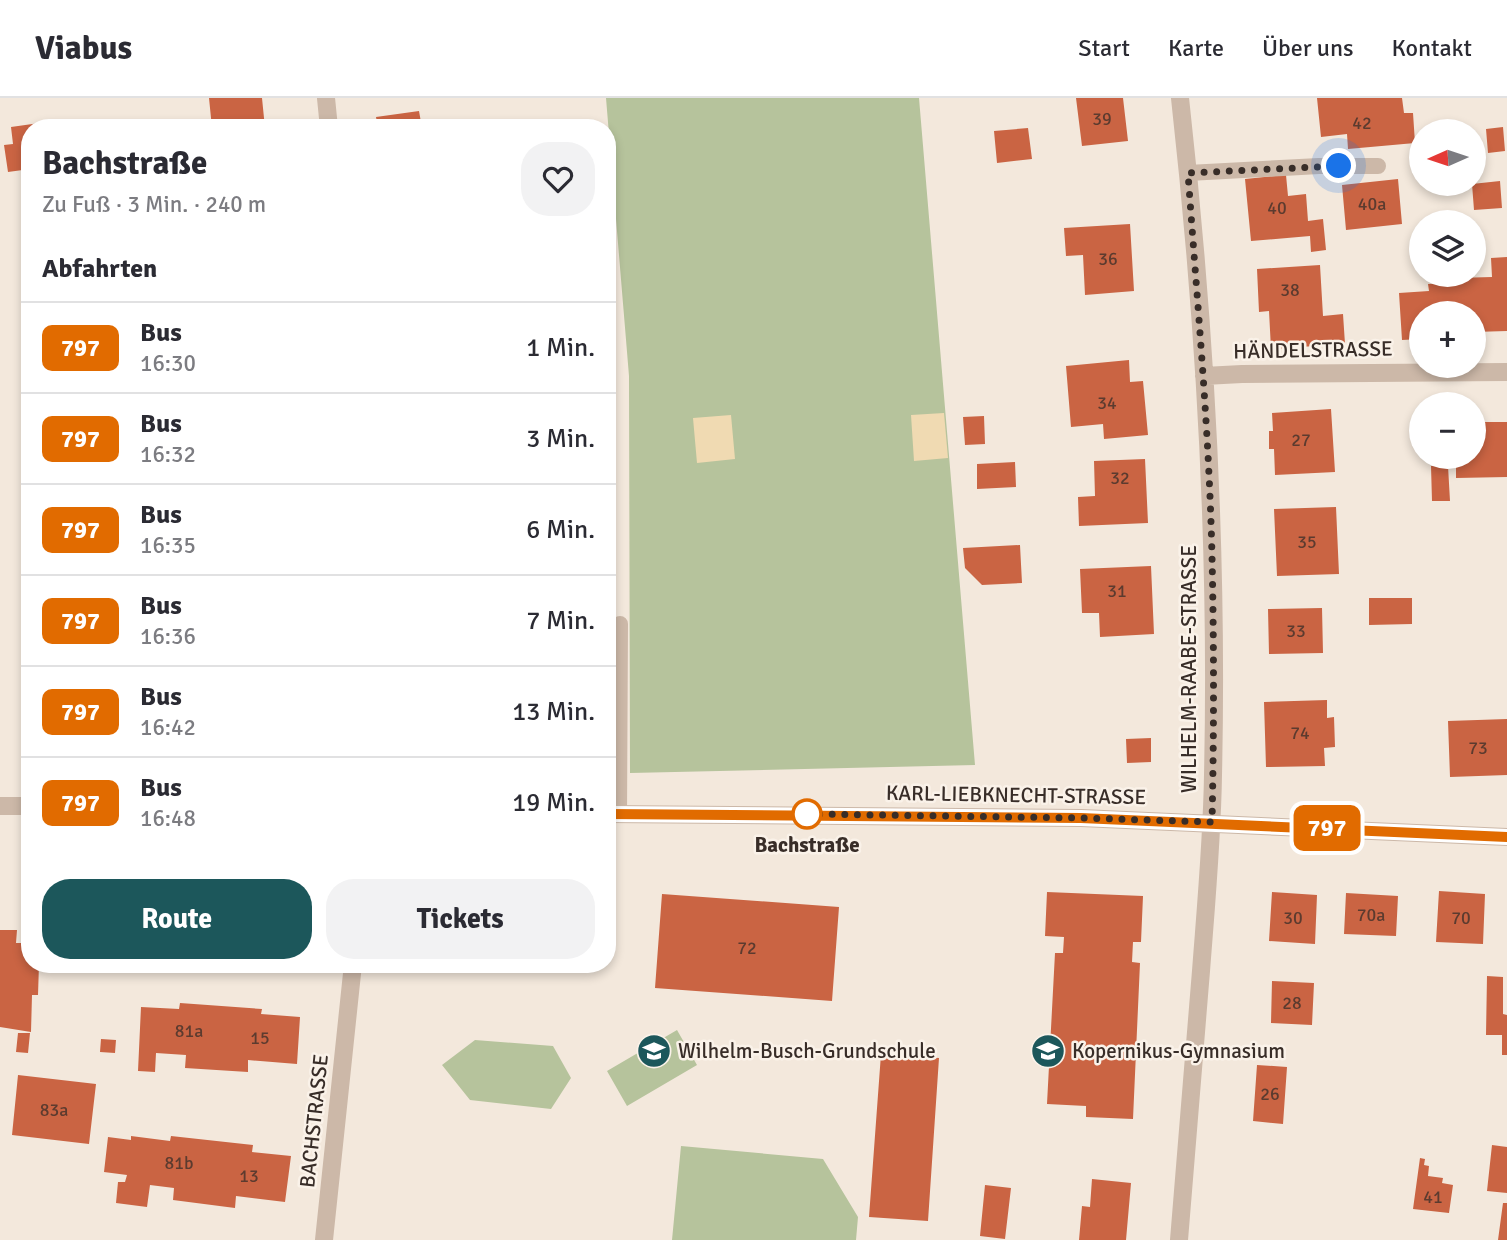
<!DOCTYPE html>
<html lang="de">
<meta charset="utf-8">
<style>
body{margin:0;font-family:Signika,sans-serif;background:#f2f2f3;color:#2b2b33;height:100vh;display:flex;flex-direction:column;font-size:26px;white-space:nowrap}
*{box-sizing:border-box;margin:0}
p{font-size:23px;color:#7c7c81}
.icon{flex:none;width:38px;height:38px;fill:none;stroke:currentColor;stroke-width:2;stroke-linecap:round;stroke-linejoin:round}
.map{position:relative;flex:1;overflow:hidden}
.drawer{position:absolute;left:21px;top:21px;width:595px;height:854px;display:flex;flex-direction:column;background:#fff;border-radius:28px;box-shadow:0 4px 10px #0003}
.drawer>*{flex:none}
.badge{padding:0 14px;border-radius:10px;font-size:24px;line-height:46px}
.needle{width:46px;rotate:267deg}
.controls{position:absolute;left:1409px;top:21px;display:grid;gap:14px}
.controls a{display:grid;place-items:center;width:77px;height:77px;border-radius:50%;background:#fff;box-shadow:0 4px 10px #0003;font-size:35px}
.you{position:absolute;width:35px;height:35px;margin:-18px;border:5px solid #fff;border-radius:50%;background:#1a73e8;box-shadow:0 0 0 10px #1a73e833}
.map>.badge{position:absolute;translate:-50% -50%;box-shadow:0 0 0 4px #fff}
h2{padding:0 21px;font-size:26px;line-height:63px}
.round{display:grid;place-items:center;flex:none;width:74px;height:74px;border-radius:28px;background:#f2f2f3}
.overview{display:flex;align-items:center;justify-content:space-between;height:119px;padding:0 21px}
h1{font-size:33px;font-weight:800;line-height:52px}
.action{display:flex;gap:14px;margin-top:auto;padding:14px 21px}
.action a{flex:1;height:80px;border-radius:28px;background:#1c575b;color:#fff;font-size:28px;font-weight:800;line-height:80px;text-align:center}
.action a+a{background:#f2f2f3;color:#2b2b33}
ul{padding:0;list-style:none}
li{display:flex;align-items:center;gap:21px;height:91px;padding:0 21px;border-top:2px solid #e1e1e2}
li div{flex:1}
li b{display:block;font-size:26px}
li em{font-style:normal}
li .badge{min-width:77px;font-weight:700;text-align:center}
header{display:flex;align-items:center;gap:42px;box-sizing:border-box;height:98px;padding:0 35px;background:#fff;border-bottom:2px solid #e1e1e2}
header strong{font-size:33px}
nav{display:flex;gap:38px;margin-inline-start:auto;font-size:24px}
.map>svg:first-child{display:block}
</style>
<header>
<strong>Viabus</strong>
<nav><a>Start</a><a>Karte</a><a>Über uns</a><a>Kontakt</a></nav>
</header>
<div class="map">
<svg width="1507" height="1142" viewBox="0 0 1507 1142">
<rect width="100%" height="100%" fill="#f3e8dc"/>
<!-- green -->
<path fill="#b6c39c" d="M606 0H919L975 667 630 675 629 278Z
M677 932 697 967 627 1008 607 973Z
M475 942 553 948 571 980 551 1011 470 1002 442 967Z
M681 1048 823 1061 858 1119 856 1142H672Z"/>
<!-- sand -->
<path fill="#f0dab2" d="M944 315 948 360 914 363 911 317Z
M731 317 735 361 697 365 693 320Z"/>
<!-- building -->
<path fill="#ca6443" d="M209 0H262L265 30H212Z
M1076 0H1123L1128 43 1082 48Z
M1317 0H1402L1404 15H1413L1415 45 1348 51 1347 36 1321 39Z
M419 13 422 30H378L376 19Z
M68 21 70 30H30V71L8 74 4 47 13 46 11 29Z
M1503 29 1505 53 1488 55 1486 31Z
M1028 30 1032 61 997 65 994 33Z
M1286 77 1288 98 1306 96 1308 123 1323 121 1326 152 1311 154 1310 138 1251 143 1245 81Z
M1398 81 1402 126 1346 132 1342 87Z
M1500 83 1502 110 1474 112 1472 86Z
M1130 126 1134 193 1085 197 1083 157 1066 158 1064 130Z
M1507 159V233L1474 234V215H1421V241L1402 242 1399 195 1429 193 1428 186 1456 185V180L1492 179 1491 160Z
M1320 167 1323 218 1343 216 1345 246 1271 251 1269 213 1259 214 1257 171Z
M1129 262 1130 284 1143 283 1148 337 1104 341 1103 326 1071 329 1066 268Z
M1331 311 1335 374 1275 377 1274 351H1269V333H1273L1272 315Z
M984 318 985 346 965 347 963 319Z
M1474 324H1507V379L1456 380V359H1474Z
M1145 361 1148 425 1079 428 1078 399 1095 398 1094 363Z
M1015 364 1016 389 977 391V366Z
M1431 368H1448L1450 403H1432Z
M1336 409 1339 476 1277 478 1274 411Z
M1020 447 1022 485 982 487 965 470 963 450Z
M1151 468 1154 536 1100 539 1099 515H1082L1080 471Z
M1369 500H1412V526L1369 527Z
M1322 510 1323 555 1269 556 1268 511Z
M1327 602V620L1334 619 1335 649 1324 650 1325 668 1266 669 1264 604Z
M1507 621V677L1450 679 1448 623Z
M1151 640V664L1127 665 1126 641Z
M1439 793 1485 796 1483 846 1436 844Z
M1047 794 1143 798 1141 844H1133L1132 864 1140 865 1133 1021 1086 1019V1008L1047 1006 1055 855H1063L1064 839 1045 838Z
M1272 794 1317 797 1315 846 1269 843Z
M1346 795 1398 798 1396 838 1344 836Z
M662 796 839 809 832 903 655 890Z
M0 832H17L16 845H30V866H39L38 897H32L31 934 0 929Z
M1487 878 1503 879V916L1507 917V957H1502V937H1486Z
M1272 883 1314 885 1312 927 1271 925Z
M180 905 262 911 261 916 300 919 297 966 248 962V974L185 970 186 957 156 955 155 974 138 973 141 909 179 911Z
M18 935H30L28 955 16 954Z
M101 941 116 942 115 955 100 954Z
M881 956 939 960 928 1123 869 1119Z
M1257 967 1287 969 1283 1026 1253 1023Z
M18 977 96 986 89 1046 12 1037Z
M131 1038 170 1043 171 1038 253 1047 252 1054 291 1058 285 1104 236 1098 235 1110 173 1102 174 1090 150 1087 147 1109 116 1105 118 1084H125L127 1077 104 1074 108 1039 131 1042Z
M1492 1047 1507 1049V1095L1487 1093Z
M1420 1060 1425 1061 1424 1067 1429 1068 1428 1078 1443 1080 1442 1085 1453 1087 1449 1115 1413 1111Z
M1092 1081 1131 1085 1126 1142H1079L1082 1108 1090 1109Z
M985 1087 1011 1090 1005 1141 980 1138Z
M1503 1105H1507V1142H1498Z"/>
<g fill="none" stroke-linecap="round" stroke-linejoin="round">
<!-- lane -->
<path stroke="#ccb8a8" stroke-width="16" d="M1188 75 1319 68H1378
M619 717 620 526"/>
<!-- street -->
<path stroke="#ccb8a8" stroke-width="18" d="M326 0 329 30
M1204 278 1242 276 1507 274
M0 708H30
M607 716 1081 720 1507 739
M324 1142 353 866
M1179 1142C1186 1052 1193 962 1201 873 1206 807 1212 743 1213 677 1218 452 1205 224 1180 0"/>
</g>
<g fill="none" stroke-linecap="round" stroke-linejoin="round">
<!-- line casing -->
<g stroke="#fff" stroke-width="16">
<path id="line" d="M607 716 1081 720 1507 739"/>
</g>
<!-- line -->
<use href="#line" stroke="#e16b00" stroke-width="10"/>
<!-- walk -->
<path stroke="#382d28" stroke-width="7" stroke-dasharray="0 12.6" d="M807 716 1081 720 1212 724C1214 635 1214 546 1212 458 1209 330 1197 202 1188 75L1339 68"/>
</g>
<!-- icons -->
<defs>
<g id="school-disc" transform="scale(1.75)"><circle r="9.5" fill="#1c575b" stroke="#faf2e9"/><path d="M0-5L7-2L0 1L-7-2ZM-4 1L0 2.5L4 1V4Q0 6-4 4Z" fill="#fff"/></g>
</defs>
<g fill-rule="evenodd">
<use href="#school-disc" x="654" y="953"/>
<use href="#school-disc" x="1048" y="953"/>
</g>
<!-- markers -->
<circle fill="#fff" stroke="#e16b00" stroke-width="3.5" cx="807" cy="716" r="14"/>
<g text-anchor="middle" stroke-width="5" stroke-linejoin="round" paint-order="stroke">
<!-- number labels -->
<g font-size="18" fill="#5c3b2f">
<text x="1102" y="27">39</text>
<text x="1362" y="31">42</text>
<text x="1372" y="112">40a</text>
<text x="1277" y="116">40</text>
<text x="1108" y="167">36</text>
<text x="1290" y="198">38</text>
<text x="1107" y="311">34</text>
<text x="1301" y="348">27</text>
<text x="1120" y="386">32</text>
<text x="1307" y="450">35</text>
<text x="1117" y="499">31</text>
<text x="1296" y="539">33</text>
<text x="1300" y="641">74</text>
<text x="1478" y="656">73</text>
<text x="1371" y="823">70a</text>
<text x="1293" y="826">30</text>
<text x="1461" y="826">70</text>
<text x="747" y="856">72</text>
<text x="1292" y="911">28</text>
<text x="189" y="939">81a</text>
<text x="260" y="946">15</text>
<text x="1270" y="1002">26</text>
<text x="54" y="1018">83a</text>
<text x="179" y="1071">81b</text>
<text x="249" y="1084">13</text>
<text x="1433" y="1105">41</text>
</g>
<!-- street labels -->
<g font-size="21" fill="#382d28" stroke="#faf2e9">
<text transform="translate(1313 252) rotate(-1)" y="7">HÄNDELSTRASSE</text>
<text transform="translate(1189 571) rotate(-90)" y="7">WILHELM-RAABE-STRASSE</text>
<text transform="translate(1016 697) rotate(1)" y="7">KARL-LIEBKNECHT-STRASSE</text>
<text transform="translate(314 1023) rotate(-84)" y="7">BACHSTRASSE</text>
</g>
<!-- stop labels -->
<g font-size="21" font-weight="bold" fill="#382d28" stroke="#faf2e9">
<text x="807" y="754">Bachstraße</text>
</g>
<!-- poi labels -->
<g font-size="21" fill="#382d28" stroke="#faf2e9" text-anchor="start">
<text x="678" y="960">Wilhelm-Busch-Grundschule</text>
<text x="1072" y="960">Kopernikus-Gymnasium</text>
</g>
</g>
</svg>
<div class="controls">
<a><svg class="needle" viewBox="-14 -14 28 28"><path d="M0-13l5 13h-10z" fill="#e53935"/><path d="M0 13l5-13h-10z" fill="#7c7c81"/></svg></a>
<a><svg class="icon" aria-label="layers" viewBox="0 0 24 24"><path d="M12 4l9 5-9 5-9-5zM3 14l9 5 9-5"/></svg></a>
<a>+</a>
<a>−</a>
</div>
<div class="you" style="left:1339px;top:68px"></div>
<b class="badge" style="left:1327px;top:730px;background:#e16b00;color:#fff">797</b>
<section class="drawer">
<div class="overview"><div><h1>Bachstraße</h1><p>Zu Fuß · 3 Min. · 240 m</p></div><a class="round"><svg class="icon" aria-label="heart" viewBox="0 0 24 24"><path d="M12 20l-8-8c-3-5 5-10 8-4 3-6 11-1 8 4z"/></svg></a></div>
<h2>Abfahrten</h2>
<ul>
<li><span class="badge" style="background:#e16b00;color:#fff">797</span><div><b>Bus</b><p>16:30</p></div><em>1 Min.</em></li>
<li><span class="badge" style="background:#e16b00;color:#fff">797</span><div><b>Bus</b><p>16:32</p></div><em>3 Min.</em></li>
<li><span class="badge" style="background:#e16b00;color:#fff">797</span><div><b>Bus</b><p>16:35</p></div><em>6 Min.</em></li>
<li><span class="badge" style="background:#e16b00;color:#fff">797</span><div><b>Bus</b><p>16:36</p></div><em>7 Min.</em></li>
<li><span class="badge" style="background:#e16b00;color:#fff">797</span><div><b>Bus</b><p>16:42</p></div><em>13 Min.</em></li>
<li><span class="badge" style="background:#e16b00;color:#fff">797</span><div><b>Bus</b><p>16:48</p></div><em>19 Min.</em></li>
</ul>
<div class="action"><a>Route</a><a>Tickets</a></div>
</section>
</div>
